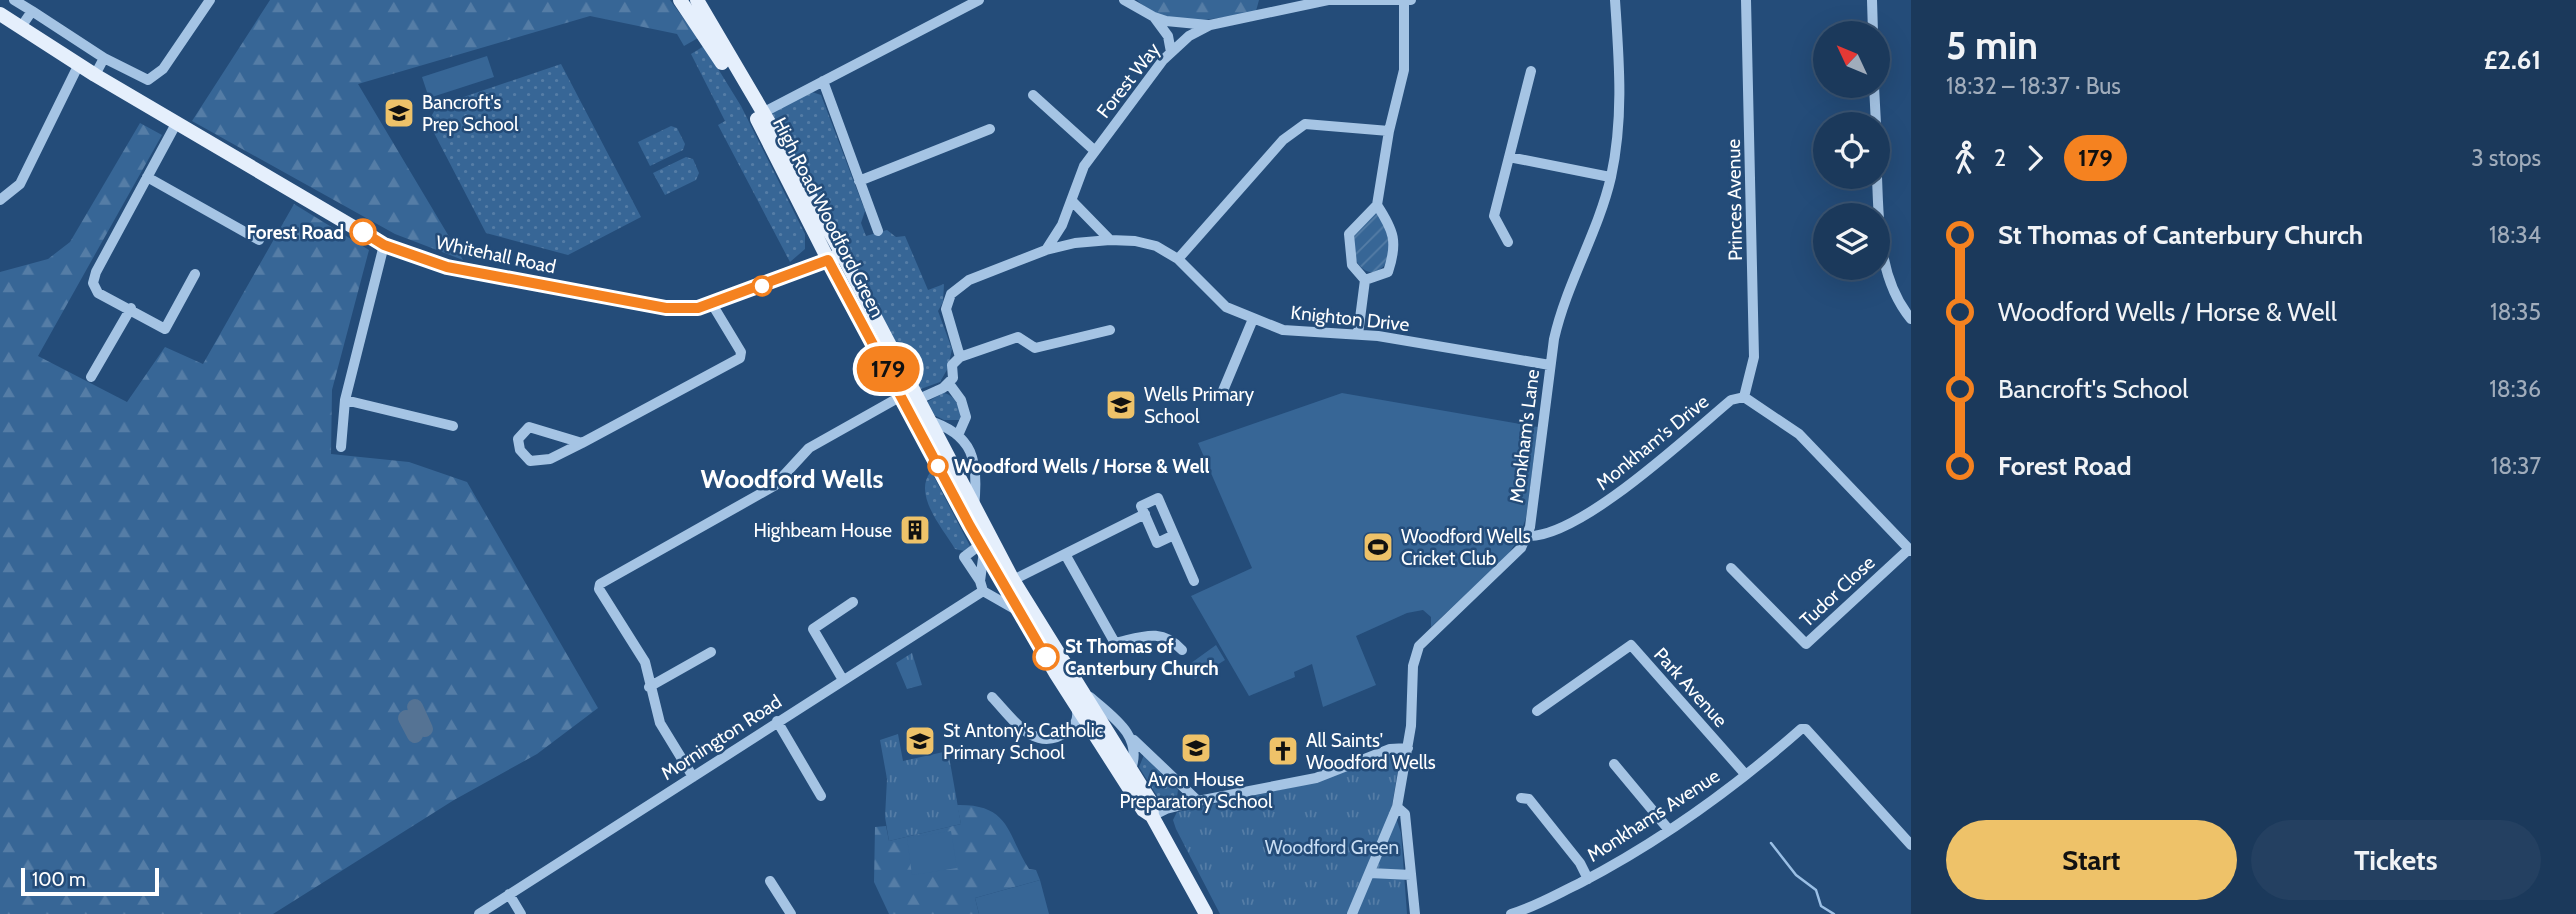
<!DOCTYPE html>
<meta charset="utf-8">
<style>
body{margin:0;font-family:Cabin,sans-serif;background:#244061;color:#f1f3f6;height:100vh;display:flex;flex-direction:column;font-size:26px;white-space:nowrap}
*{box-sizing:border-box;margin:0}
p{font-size:23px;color:#a0acbb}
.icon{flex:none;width:38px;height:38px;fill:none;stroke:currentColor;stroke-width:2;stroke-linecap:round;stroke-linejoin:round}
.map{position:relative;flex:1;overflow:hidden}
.drawer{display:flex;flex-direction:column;background:#1b395b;width:665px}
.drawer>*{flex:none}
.badge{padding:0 14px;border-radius:23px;font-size:24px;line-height:46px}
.needle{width:46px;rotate:314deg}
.tools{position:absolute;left:1813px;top:21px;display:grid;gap:14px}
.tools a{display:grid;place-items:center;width:77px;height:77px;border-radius:50%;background:#1b395b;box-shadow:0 7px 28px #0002,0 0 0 2px #395371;font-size:35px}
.scale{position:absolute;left:21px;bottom:18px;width:138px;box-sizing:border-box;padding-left:7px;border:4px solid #fff;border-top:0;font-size:19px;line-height:24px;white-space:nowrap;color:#fff;-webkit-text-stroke:5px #244c79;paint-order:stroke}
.map>.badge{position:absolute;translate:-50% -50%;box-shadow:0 0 0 4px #fff}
.legs{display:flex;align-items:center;gap:10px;height:77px;padding:0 35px;font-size:23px}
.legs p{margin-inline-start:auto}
.overview{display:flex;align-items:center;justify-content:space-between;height:119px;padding:0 35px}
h1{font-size:38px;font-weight:700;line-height:52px}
.button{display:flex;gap:14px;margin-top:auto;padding:14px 35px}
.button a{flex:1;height:80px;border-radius:42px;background:#eec269;color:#111;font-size:28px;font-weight:700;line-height:80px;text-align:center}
.button a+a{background:#244061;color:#f1f3f6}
ul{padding:0 35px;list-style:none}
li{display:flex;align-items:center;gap:24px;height:77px;font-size:26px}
li i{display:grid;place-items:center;width:10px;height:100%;margin:0 9px;background:currentColor}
li i::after{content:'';width:18px;height:18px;margin:-9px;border:5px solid;border-radius:50%;background:#1b395b}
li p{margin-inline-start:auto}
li:first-child i{background:linear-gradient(#0000 50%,currentColor 0)}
li:last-child i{background:linear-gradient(currentColor 50%,#0000 0)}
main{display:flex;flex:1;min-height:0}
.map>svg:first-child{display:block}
</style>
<main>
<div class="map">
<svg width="1911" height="914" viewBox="0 0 1911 914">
<defs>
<pattern id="grass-dots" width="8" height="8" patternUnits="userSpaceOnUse" patternTransform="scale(1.75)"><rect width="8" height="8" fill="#376696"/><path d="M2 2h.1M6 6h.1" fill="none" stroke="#557da6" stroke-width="1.8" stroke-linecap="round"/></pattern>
<pattern id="forest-firs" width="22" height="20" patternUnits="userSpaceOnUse" patternTransform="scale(1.75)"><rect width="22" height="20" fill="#376696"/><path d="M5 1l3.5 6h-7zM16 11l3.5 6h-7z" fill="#557da6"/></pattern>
<pattern id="park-tufts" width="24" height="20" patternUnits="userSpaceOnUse" patternTransform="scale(1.75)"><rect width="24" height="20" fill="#376696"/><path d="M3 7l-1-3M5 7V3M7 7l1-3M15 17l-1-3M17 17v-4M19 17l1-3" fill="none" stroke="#557da6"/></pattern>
<pattern id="garden-furrows" width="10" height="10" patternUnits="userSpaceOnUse" patternTransform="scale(1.75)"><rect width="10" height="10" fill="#376696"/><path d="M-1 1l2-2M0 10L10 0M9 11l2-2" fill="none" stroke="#557da6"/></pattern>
</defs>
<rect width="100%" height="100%" fill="#244c79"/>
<!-- grass -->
<path fill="url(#grass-dots)" d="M704 46 741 106 805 234V249L790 262 718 125 725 121 691 54Z
M561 64 641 217 568 255 486 233 432 129V115L437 106Z
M812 92 821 95 865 211 861 223 866 236 887 230 896 237 905 236 928 290 944 284 943 302 938 311 952 349 948 368 940 382 918 390 771 112Z
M671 126 677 128 685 144 683 150 650 166 638 142Z
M686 157 693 159 699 173 696 180 665 195 653 173Z
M943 393C954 394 962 408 960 420H944L930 413 927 402Z
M931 471 970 546 964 551 955 549C943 528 912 495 931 471Z
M1144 755 1178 790 1177 797 1159 799 1139 767Z"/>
<!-- forest -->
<path fill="url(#forest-firs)" d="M270 0H670L698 38 684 46 677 34 590 16 358 84 463 260 395 234 192 121Z
M1137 0H1259L1256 11C1217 19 1168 31 1137 0Z
M140 123 162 135 38 356 127 402 165 347 203 364 294 204 369 250 332 390 331 454 409 462 467 482 598 708 537 754 454 800 273 914H0V272L48 259 70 242Z
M957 805C1011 804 1007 835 1029 869L1036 870 1040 880 975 898 979 914H889L874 882 875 827 886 826 889 841 961 824Z"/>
<!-- park -->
<path fill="url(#park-tufts)" d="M912 653 922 685 907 689 896 663Z
M898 734 903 761 948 751 961 824 889 841 885 817 887 779 880 740Z
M1392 754 1400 759 1392 805 1401 833 1407 914H1220L1176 829 1173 820 1177 812 1317 782Z"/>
<!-- garden -->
<path fill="url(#garden-furrows)" d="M1373 213H1379C1383 224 1390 239 1390 251 1389 266 1373 281 1360 266 1352 258 1355 244 1354 234Z"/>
<!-- pitch -->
<path fill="#376696" d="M487 56 494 77 429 98 422 77Z
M1342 393 1538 427 1526 518 1518 539 1508 555 1431 627V617L1423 610 1407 613 1356 636 1376 685 1323 707 1312 664 1294 672 1295 677 1249 696 1191 596 1252 568 1198 443Z
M1216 645 1225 660 1195 679 1187 666Z
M951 831 957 868 912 875 907 838Z
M1040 880 1049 914H979L975 898Z"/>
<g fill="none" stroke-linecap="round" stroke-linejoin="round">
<!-- stream -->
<path stroke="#9abfe5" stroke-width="2.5" d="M1771 843 1796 875 1816 890 1821 906 1834 914"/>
<!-- river -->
<path stroke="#557394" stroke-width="16" d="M415 707 425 729
M406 718 415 735"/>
<!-- minor -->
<path stroke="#a5c4e4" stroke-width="10" d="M14 0 32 11
M1124 0 1154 17
M1872 0 1873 33
M21 27 32 11 104 58
M1171 52 1168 36 1154 17 1166 21 1208 25
M95 75 104 58 148 80 163 69 210 0
M823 81 878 231
M1874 86 1876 124
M1033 95 1095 151
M764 112 979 0
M177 122 96 272 93 283 98 293 165 329 195 274
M1509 157 1610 177
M147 177 259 240
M1877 177C1879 225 1878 279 1911 319
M859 181 990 129
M0 200 20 184 79 64
M1072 201 1110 240
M1508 242 1494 216 1531 71
M1046 250 1062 225 1084 166 1163 60 1189 36 1210 25 1328 0H1411
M1178 259 1283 140 1305 124 1389 131
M1365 280 1388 272C1398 242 1394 231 1377 205
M1358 334 1365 280 1352 265 1349 234 1377 205 1389 131 1404 70V1
M960 357 1018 337 1035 348 1110 330
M91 377 131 308
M950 385 961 400 966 417 959 433
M1222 393 1253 319
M1744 397 1754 357 1746 0
M345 400 453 426
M912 402 943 388 953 378 952 365 960 357 946 309 951 294 969 280 1046 250 1075 243 1110 240 1135 241 1156 246 1178 259 1226 307 1283 330 1378 336 1550 365
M927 420C974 434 979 461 974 507
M582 443 529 427 518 439 520 450 530 461 550 459 582 443 740 358 741 352 712 304
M341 447 345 400 384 245
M1158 498 1174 535 1157 543 1141 506Z
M1174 535 1194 581
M1527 536C1579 539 1690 434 1731 400L1744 397 1799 434 1911 551
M984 551 980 581 983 591 1018 611
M1065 554 1145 514
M1731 568 1806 644 1909 549
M1013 580 1065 554 1115 643C1142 637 1161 627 1182 650
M980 581 964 557 981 544
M843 680 813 629 853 602
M649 687 711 652
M992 697C1013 719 1035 755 1068 731 1076 725 1079 716 1076 707
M1090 697C1113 717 1143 736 1131 769
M1537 711 1631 645 1745 774
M777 721 821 796
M1134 740 1198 801
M1614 764 1669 830
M693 777 660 723 645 662 599 589 600 584 774 486 809 448 905 394
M1521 798 1529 799 1580 863 1588 879
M1397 807 1405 814 1415 914
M1152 816 1166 809 1198 801 1316 778 1390 749 1408 748
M1370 873 1411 875
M770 881 791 914
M509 894 521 914
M479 914 983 591
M1352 914 1397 807 1411 726 1413 666 1419 646 1521 548 1530 527 1554 339C1567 282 1598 233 1611 177 1624 117 1619 60 1615 0
M1511 914C1535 907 1557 894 1580 883 1659 842 1734 788 1801 729H1806L1911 845"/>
<!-- major -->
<path stroke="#e5effc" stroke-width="14" d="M680 0 722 63
M697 0 777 136 842 254 1013 580 1151 802 1152 816 1206 914
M0 14 95 75 384 245 447 267 666 308H698L835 257
M757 119 841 285 970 526 1056 674 1143 810 1152 816"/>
</g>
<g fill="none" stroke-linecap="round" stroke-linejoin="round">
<!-- line-1 casing -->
<g stroke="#fff" stroke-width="16">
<path id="line-1" d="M363 232 384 245 447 267 666 308H698L828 260 970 526 1046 657"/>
</g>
<!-- line-1 -->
<use href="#line-1" stroke="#f58220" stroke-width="10"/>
</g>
<!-- icons -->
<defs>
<g id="school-square" transform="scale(1.575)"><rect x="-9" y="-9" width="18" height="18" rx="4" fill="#eec269" stroke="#244c79"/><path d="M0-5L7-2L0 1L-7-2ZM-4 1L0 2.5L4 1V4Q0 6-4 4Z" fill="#111"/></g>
<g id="building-square" transform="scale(1.575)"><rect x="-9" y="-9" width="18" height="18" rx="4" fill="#eec269" stroke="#244c79"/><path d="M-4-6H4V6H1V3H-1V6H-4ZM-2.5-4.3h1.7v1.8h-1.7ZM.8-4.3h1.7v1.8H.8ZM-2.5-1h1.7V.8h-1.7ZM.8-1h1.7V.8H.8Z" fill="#111"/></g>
<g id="stadium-square" transform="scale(1.575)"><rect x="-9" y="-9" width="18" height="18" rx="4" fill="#eec269" stroke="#244c79"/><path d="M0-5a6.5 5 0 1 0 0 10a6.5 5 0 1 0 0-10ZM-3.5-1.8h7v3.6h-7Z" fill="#111"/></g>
<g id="church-square" transform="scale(1.575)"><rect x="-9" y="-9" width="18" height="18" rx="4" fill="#eec269" stroke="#244c79"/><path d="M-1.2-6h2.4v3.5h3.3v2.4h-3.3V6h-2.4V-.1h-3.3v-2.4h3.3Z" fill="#111"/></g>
</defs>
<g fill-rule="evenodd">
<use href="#school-square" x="399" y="113"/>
<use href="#school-square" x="1121" y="405"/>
<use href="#building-square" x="915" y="530"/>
<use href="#stadium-square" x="1378" y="547"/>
<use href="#school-square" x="920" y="741"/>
<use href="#school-square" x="1196" y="748"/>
<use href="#church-square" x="1283" y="751"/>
</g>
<!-- markers -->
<g fill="#fff" stroke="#f58220" stroke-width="3.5">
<circle cx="363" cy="232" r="12"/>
<circle cx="762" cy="286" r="9"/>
<circle cx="938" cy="466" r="9"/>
<circle cx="1046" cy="657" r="12"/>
</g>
<g text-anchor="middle" stroke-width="5" stroke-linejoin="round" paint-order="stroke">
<!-- street labels -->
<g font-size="19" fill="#fff" stroke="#244c79">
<text transform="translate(1128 80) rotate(-52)" y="7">Forest Way</text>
<text transform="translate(1734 200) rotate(-91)" y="7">Princes Avenue</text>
<text transform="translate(829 217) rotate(63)" y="7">High Road Woodford Green</text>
<text transform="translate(496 254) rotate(12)" y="7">Whitehall Road</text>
<text transform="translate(1350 318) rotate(6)" y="7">Knighton Drive</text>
<text transform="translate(1524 436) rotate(-83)" y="7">Monkham's Lane</text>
<text transform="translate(1652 442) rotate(-39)" y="7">Monkham's Drive</text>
<text transform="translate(1837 591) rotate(-43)" y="7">Tudor Close</text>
<text transform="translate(1691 687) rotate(48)" y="7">Park Avenue</text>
<text transform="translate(721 737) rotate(-33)" y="7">Mornington Road</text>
<text transform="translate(1653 815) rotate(-33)" y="7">Monkhams Avenue</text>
</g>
<!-- poi labels -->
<g font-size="19" fill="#fff" stroke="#244c79" text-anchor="start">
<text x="422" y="109">Bancroft's<tspan x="422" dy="22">Prep School</tspan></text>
<text x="1144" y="401">Wells Primary<tspan x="1144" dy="22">School</tspan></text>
<text x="892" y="537" text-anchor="end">Highbeam House</text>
<text x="1401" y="543">Woodford Wells<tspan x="1401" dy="22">Cricket Club</tspan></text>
<text x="943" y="737">St Antony's Catholic<tspan x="943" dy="22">Primary School</tspan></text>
<text x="1306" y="747">All Saints'<tspan x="1306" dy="22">Woodford Wells</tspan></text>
<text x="1196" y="786" text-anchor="middle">Avon House<tspan x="1196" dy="22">Preparatory School</tspan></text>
</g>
<!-- stop labels -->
<g font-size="19" font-weight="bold" fill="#fff" stroke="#244c79" text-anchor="start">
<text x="344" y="239" text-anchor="end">Forest Road</text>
<text x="954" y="473">Woodford Wells / Horse &amp; Well</text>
<text x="1065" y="653">St Thomas of<tspan x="1065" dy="22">Canterbury Church</tspan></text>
</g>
<!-- park labels -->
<g font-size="19" fill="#c8ddf3" stroke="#244c79">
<text x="1332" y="854">Woodford Green</text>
</g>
<!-- district labels -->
<g font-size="26" font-weight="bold" fill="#fff" stroke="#244c79">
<text x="792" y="488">Woodford Wells</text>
</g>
</g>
</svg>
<div class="tools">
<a><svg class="needle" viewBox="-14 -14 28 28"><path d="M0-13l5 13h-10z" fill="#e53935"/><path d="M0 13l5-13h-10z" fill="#a0acbb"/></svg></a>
<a><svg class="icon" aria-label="locate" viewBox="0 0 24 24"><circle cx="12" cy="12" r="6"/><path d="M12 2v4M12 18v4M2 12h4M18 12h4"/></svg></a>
<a><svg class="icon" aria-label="layers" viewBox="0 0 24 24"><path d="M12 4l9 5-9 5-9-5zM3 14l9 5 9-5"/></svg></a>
</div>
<div class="scale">100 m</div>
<b class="badge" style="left:888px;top:369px;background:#f58220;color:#111">179</b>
</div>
<section class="drawer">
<div class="overview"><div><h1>5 min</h1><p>18:32 – 18:37 · Bus</p></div><b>£2.61</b></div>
<div class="legs"><svg class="icon" aria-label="walk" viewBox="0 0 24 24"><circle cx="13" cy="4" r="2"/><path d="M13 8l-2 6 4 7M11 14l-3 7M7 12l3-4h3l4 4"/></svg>2<svg class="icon" aria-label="forward" viewBox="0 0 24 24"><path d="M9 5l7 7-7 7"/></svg><b class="badge" style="background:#f58220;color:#111">179</b><p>3 stops</p></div>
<ul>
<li><i style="color:#f58220"></i><b>St Thomas of Canterbury Church</b><p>18:34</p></li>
<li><i style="color:#f58220"></i><span>Woodford Wells / Horse &amp; Well</span><p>18:35</p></li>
<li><i style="color:#f58220"></i><span>Bancroft's School</span><p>18:36</p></li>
<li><i style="color:#f58220"></i><b>Forest Road</b><p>18:37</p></li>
</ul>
<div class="button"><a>Start</a><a>Tickets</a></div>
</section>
</main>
